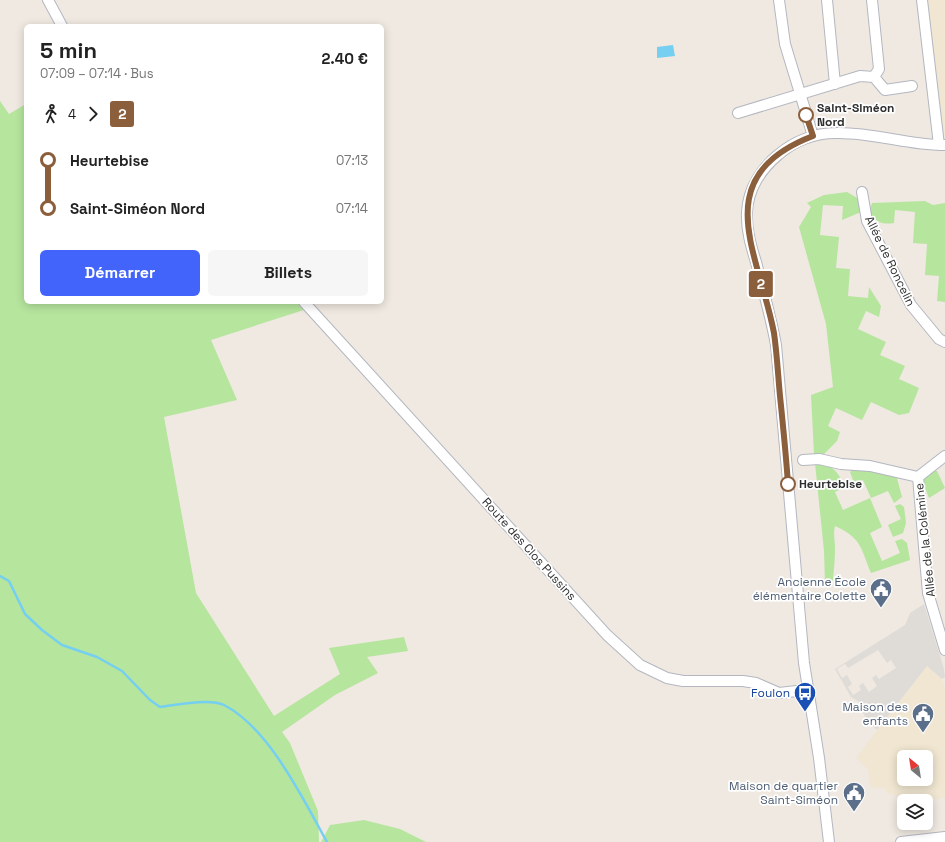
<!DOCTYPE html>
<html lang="fr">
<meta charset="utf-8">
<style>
body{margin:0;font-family:"Space Grotesk",sans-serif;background:#f6f6f6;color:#222;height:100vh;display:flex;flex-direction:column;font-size:15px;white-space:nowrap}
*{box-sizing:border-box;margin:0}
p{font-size:13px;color:#767676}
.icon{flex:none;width:22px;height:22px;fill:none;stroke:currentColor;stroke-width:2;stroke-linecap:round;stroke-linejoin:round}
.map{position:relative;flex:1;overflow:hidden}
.sheet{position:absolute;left:24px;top:24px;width:360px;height:280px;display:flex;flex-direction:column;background:#fff;border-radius:6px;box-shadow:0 2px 10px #0003}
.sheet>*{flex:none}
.badge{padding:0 8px;border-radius:3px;font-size:14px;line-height:26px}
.needle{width:26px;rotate:330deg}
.controls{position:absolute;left:897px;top:750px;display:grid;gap:8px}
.controls a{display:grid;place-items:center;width:36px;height:36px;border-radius:6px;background:#fff;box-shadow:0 2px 10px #0003;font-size:20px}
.map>.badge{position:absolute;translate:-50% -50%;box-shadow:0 0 0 2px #fff}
.legs{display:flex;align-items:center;gap:6px;height:44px;padding:0 16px;font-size:13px}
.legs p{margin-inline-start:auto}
.summary{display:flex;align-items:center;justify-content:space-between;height:68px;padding:0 16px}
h1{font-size:22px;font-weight:600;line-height:30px}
.cta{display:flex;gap:8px;margin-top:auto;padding:8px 16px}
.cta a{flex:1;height:46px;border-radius:6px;background:#4264fb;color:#fff;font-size:16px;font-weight:600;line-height:46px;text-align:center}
.cta a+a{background:#f6f6f6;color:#222}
ul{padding:0 16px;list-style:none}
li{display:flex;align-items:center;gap:14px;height:48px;font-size:15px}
li i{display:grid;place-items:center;width:6px;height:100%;margin:0 5px;background:currentColor}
li i::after{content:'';width:10px;height:10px;margin:-5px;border:3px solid;border-radius:50%;background:#fff}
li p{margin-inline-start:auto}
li:first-child i{background:linear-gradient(#0000 50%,currentColor 0)}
li:last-child i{background:linear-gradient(currentColor 50%,#0000 0)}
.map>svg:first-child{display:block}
</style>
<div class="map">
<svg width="945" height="842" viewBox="0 0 945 842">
<rect width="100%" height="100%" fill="#efe9e1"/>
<!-- education -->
<path fill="#f0e6d1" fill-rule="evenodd" d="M922 0H945V135L944 136Z
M927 666 942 679 945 688V798L918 801 887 793 885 788H871L868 769 856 758ZM904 757H926V779H904Z"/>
<!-- green -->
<path fill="#b6e59e" d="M0 101 9 114 26 104V302H306L313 307 211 340 237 400 164 417 196 593 274 716 340 674 329 648 404 637 408 651 367 657 378 673 335 695 282 732 290 743 318 811 319 842H0Z
M847 192 859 199 861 212 842 220 843 206 823 205 820 235 839 237 836 268 850 269 848 296 868 298 869 287 881 306 879 317 866 311 858 329 886 342 880 355 905 366 899 379 919 388 909 413 899 415 871 402 862 420 836 408 828 426 840 432 837 441 824 454H814L811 395 833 387 826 324 799 227 811 207 807 203 824 195Z
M925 201 933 205 945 203V302L937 301 939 276 925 275 927 244 913 243 915 212 895 210 894 223C883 225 876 222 869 213L872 203Z
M815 463C833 464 838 472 845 487L835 492 843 510 870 498 882 527 870 533 882 561 900 553 895 541 902 539 907 543 910 560 871 573C861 549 862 538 835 526 833 535 835 540 835 548 835 558 834 569 833 580L825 585 824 551Z
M853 469 871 470 897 478 902 497 894 503 888 491 871 498 863 480 854 483 850 472Z
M933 471H937L945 488 929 498 922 480 926 474Z
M900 504 904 507 906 523 903 533 893 537 888 525 901 519 895 506Z
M364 820 400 829 426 842H321L330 825Z"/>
<!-- plaza -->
<path fill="#dfdcd8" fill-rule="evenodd" d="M924 604 944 669 945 677 942 679 927 666 877 730 866 719 858 701 851 697 835 669 905 625 910 613ZM878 650 887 663 891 660 896 668 879 679 876 675 872 678 877 686 869 692 863 683 859 686 861 690 853 695 848 687 852 684 847 675 842 678 837 669 845 664 848 668Z"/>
<!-- water -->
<path fill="#75cff0" d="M673 45 675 56 657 58V47Z"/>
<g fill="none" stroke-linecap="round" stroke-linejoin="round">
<!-- stream -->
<path stroke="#75cff0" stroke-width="2.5" d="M0 576 9 581 25 614 42 630 62 645 97 657 122 671 150 700 160 707C175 705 210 698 224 705 269 728 303 799 327 842"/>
<!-- minor casing -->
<g stroke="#b4b7c1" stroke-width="12">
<path id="minor" d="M48 0 62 26
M779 0 785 44 813 136
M827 0 835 84
M872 0 879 69 874 77
M922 0 939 145
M874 77 885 90 912 86
M738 113 860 76 874 77
M862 192 867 221 911 305 939 339 945 342
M304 302 607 635 640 665 667 678 683 681H743L756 683 779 693 797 691 809 693
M803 460 819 459 841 464 870 466 918 477 945 456
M918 477 928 593 945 650
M829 842 819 758 804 663 776 345C771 317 763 290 756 262 751 246 746 229 747 212 748 189 761 169 778 155 794 141 815 133 836 133 874 132 910 146 945 145
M901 842 945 837"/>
</g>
<!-- minor -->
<use href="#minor" stroke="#fff" stroke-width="10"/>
</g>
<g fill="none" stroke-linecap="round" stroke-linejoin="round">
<!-- line-1 casing -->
<g stroke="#fff" stroke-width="9">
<path id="line-1" d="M788 484C786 455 783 425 780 396 778 375 777 354 774 333 759 253 706 177 813 136L806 115"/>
</g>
<!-- line-1 -->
<use href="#line-1" stroke="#8b5e3c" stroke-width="6"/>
</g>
<!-- icons -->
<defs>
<g id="civic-pin" transform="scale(1.15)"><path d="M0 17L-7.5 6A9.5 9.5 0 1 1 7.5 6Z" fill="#5c6f8a" stroke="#fff"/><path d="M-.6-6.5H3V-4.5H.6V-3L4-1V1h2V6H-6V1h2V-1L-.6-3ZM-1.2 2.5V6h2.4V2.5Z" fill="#fff"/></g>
<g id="bus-pin" transform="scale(1.15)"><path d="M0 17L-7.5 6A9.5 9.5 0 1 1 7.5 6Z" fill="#1a4fb4" stroke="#fff"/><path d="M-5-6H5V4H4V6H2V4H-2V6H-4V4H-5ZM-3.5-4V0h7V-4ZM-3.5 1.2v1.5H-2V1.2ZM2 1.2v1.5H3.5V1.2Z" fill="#fff"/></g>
</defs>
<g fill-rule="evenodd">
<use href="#civic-pin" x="881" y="589"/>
<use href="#bus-pin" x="805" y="693"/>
<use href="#civic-pin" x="923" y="714"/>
<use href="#civic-pin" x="854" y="793"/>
</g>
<!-- markers -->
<g fill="#fff" stroke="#8b5e3c" stroke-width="2">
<circle cx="806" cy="115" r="7"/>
<circle cx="788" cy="484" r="7"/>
</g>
<g text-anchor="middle" stroke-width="3.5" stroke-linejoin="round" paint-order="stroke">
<!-- stop labels -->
<g font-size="12" font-weight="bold" fill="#2e2e2e" stroke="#fff" text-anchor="start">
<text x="817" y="112">Saint-Siméon<tspan x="817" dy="14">Nord</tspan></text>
<text x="799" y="488">Heurtebise</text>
</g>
<!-- street labels -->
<g font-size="12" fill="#2e2e2e" stroke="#fff">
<text transform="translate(890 261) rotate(64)" y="4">Allée de Roncelin</text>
<text transform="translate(925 540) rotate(-96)" y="4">Allée de la Colémine</text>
<text transform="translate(529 549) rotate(48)" y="4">Route des Clos Pussins</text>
</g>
<!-- service labels -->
<g font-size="12" fill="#4e5e75" stroke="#fff" text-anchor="end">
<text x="866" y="586">Ancienne École<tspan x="866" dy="14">élémentaire Colette</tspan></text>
<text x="908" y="711">Maison des<tspan x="908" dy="14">enfants</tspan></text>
<text x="838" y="790">Maison de quartier<tspan x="838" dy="14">Saint-Siméon</tspan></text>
</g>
<!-- transit labels -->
<g font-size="12" fill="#164399" stroke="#fff" text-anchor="end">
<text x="790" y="697">Foulon</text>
</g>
</g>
</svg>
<div class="controls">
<a><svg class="needle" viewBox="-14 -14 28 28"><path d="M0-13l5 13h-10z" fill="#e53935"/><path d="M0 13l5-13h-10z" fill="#767676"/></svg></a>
<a><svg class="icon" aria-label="layers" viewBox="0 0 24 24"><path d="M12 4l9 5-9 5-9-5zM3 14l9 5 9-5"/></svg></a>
</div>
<b class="badge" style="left:761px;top:284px;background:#8b5e3c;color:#fff">2</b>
<section class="sheet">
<div class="summary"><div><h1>5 min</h1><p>07:09 – 07:14 · Bus</p></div><b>2.40 €</b></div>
<div class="legs"><svg class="icon" aria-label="walk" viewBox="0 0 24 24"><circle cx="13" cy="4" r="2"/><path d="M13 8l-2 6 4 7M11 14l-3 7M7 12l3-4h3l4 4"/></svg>4<svg class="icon" aria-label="forward" viewBox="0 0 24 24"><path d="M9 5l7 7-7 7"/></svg><b class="badge" style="background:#8b5e3c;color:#fff">2</b></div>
<ul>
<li><i style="color:#8b5e3c"></i><b>Heurtebise</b><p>07:13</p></li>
<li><i style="color:#8b5e3c"></i><b>Saint-Siméon Nord</b><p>07:14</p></li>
</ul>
<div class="cta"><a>Démarrer</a><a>Billets</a></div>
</section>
</div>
